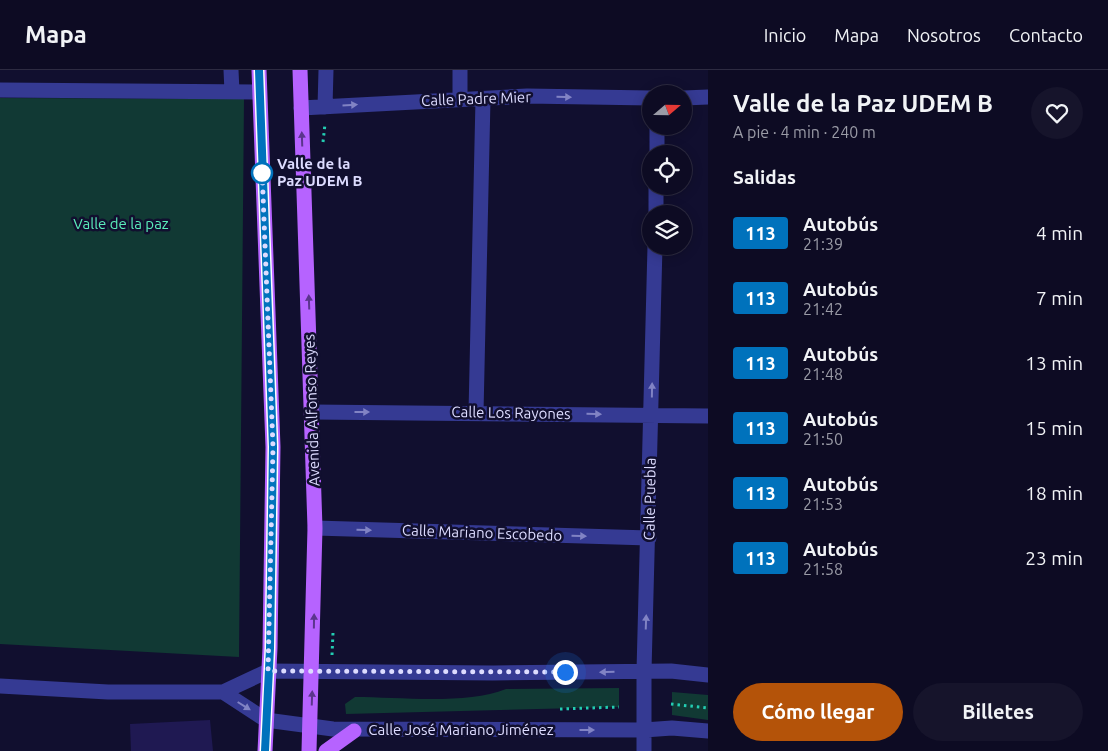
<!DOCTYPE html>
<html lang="es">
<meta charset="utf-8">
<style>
body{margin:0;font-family:Ubuntu,sans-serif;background:#16142b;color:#f1f3f6;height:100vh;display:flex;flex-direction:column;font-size:19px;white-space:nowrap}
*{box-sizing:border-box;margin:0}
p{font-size:16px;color:#9a9ba6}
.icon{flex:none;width:28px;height:28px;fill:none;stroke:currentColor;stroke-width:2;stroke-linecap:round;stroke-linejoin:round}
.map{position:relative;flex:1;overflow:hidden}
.sheet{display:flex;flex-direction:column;background:#0d0b23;width:400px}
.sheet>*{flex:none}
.badge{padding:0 10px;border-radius:4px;font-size:18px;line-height:32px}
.needle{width:32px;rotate:70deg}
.fabs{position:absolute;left:642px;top:15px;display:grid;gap:10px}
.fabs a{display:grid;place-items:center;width:50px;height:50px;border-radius:50%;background:#0d0b23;box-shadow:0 2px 12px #0003,0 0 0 1px #2d2b41;font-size:25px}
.you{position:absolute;width:25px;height:25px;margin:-12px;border:4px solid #fff;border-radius:50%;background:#1a73e8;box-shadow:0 0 0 8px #1a73e833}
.map>.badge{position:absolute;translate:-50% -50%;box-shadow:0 0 0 2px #fff}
h2{padding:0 25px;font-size:19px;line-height:45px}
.round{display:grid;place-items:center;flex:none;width:52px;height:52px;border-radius:26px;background:#16142b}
.overview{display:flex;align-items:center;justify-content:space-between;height:85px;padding:0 25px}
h1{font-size:24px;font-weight:600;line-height:38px}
.button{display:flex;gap:10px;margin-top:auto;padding:10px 25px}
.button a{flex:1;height:58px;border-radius:30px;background:#b45309;color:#fff;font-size:20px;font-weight:600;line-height:58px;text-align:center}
.button a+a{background:#16142b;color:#f1f3f6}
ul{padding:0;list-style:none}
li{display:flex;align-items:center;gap:15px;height:65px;padding:0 25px}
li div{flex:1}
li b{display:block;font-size:19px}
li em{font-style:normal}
li .badge{min-width:55px;font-weight:700;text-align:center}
header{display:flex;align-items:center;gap:30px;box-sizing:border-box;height:70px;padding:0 25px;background:#0d0b23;border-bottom:1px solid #2d2b41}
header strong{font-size:24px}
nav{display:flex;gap:28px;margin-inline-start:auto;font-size:18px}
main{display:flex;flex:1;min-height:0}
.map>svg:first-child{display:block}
</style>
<header>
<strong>Mapa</strong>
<nav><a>Inicio</a><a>Mapa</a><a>Nosotros</a><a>Contacto</a></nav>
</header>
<main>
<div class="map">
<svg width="708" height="681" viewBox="0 0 708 681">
<rect width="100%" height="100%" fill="#110f2f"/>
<!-- green -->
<path fill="#113934" d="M0 28 244 29 239 587 0 574Z
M619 618V637L346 644 345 634 355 627C400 627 466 635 506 619Z
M672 622 708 625V650L672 645Z"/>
<!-- building -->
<path fill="#1f1952" d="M210 650 213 681H131L130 654Z"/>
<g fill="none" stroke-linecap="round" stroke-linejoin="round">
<!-- path -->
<path stroke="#23cdb2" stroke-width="3" stroke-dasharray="2.5 4" stroke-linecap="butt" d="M323 72 325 54
M332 585 333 563
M671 634 708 638
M560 639 619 637"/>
<!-- minor -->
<path stroke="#353a93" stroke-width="15" d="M231 0 232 22
M460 0V29
M0 20 259 22
M684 28 708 27
M325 37 326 0
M301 38 527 26 651 28
M657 84V56
M656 144V116
M313 342 708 346
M476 343 483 29
M315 458 649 468
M0 616 108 622H223L268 601 493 603 671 601 708 605
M223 622 266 650 333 659 644 660 672 658 708 661
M644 681V601L655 176"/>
<!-- major -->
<path stroke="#b663ff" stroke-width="15" d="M259 0 273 377 270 578 265 681
M300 0 315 458 309 681
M326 681 354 661"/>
</g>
<!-- one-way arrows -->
<defs><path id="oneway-solid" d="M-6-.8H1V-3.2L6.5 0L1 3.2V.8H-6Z" transform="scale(1.25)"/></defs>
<g fill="#8183c4">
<use href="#oneway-solid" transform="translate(564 27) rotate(1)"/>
<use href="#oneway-solid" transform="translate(350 35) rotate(-3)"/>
<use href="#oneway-solid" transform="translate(652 320) rotate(-89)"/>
<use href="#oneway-solid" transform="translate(362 342)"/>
<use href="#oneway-solid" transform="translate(594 344) rotate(1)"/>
<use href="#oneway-solid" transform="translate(364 460) rotate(2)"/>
<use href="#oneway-solid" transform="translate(579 466) rotate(2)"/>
<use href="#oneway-solid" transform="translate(646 552) rotate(-88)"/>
<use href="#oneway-solid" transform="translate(607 602) rotate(179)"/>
<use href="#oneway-solid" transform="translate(244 636) rotate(32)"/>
<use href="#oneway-solid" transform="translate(587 660)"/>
</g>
<g fill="#5b358d">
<use href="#oneway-solid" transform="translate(302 69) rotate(-92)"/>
<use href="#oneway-solid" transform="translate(309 232) rotate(-92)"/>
<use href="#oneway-solid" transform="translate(314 551) rotate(-89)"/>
<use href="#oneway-solid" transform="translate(312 628) rotate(-88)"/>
</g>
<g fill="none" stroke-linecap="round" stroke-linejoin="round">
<!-- line casing -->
<g stroke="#fff" stroke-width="11">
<path id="line" d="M259 0 273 377 270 578 265 681"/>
</g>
<!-- line -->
<use href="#line" stroke="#0072bc" stroke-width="8"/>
<!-- walk -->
<path stroke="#dddcff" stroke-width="5" stroke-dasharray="0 9" d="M262 103V99L273 377 268 601 565 602"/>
</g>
<!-- markers -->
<circle fill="#fff" stroke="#0072bc" stroke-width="2.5" cx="262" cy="103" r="10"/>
<g text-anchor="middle" stroke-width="5" stroke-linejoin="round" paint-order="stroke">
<!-- street labels -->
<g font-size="15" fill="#dddcff" stroke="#110f2f">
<text transform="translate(476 29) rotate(-2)" y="5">Calle Padre Mier</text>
<text transform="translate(312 340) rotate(-92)" y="5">Avenida Alfonso Reyes</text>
<text transform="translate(511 343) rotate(1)" y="5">Calle Los Rayones</text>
<text transform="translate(650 429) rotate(-89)" y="5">Calle Puebla</text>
<text transform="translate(482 463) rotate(2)" y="5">Calle Mariano Escobedo</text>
<text x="461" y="665">Calle José Mariano Jiménez</text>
</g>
<!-- stop labels -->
<g font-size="15" font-weight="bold" fill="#dddcff" stroke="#110f2f" text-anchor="start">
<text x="277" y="99">Valle de la<tspan x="277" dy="17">Paz UDEM B</tspan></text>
</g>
<!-- park labels -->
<g font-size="15" fill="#5aedba" stroke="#110f2f">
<text x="121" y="159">Valle de la paz</text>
</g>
</g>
</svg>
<div class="fabs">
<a><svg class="needle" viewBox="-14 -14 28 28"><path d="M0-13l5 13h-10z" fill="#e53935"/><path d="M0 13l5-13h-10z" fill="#9a9ba6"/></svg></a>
<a><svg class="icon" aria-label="locate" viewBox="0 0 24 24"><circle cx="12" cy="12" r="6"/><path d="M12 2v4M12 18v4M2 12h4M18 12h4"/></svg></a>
<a><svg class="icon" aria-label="layers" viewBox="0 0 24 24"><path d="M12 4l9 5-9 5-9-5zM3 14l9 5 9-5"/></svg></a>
</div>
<div class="you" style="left:565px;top:602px"></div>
</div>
<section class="sheet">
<div class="overview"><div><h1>Valle de la Paz UDEM B</h1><p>A pie · 4 min · 240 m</p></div><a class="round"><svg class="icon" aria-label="heart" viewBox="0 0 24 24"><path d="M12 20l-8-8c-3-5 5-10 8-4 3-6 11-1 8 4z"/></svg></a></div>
<h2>Salidas</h2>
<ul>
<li><span class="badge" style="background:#0072bc;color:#fff">113</span><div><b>Autobús</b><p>21:39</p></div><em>4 min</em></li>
<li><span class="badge" style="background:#0072bc;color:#fff">113</span><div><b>Autobús</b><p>21:42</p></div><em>7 min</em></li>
<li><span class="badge" style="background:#0072bc;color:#fff">113</span><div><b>Autobús</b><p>21:48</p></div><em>13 min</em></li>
<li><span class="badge" style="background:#0072bc;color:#fff">113</span><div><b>Autobús</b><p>21:50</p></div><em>15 min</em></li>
<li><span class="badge" style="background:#0072bc;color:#fff">113</span><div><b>Autobús</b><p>21:53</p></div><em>18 min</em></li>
<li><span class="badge" style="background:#0072bc;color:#fff">113</span><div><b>Autobús</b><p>21:58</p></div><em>23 min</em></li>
</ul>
<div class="button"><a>Cómo llegar</a><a>Billetes</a></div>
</section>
</main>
